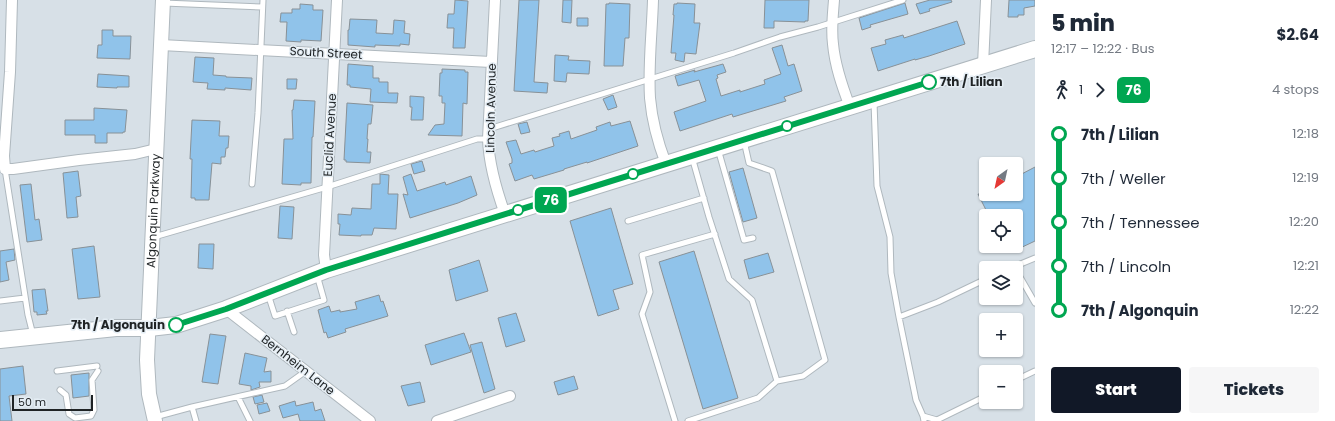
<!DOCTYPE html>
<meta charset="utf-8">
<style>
body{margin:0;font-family:Poppins,sans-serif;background:#f6f6f7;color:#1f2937;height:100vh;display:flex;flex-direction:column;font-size:15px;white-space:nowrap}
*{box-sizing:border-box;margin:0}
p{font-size:13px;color:#747a83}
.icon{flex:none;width:22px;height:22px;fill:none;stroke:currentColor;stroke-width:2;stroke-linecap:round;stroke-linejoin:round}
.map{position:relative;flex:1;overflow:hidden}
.panel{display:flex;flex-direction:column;background:#fff;width:300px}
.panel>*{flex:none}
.badge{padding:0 8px;border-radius:6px;font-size:14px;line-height:26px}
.needle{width:26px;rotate:213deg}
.buttons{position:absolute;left:979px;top:157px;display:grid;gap:8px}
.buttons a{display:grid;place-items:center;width:44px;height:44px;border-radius:4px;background:#fff;box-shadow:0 1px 3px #0004;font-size:20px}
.scale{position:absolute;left:12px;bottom:10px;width:81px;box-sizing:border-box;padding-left:4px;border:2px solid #1f2325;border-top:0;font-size:11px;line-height:14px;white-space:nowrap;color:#1f2325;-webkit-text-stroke:3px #e4edf4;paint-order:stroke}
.map>.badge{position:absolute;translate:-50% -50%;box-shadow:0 0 0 2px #fff}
.legs{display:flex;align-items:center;gap:6px;height:44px;padding:0 16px;font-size:13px}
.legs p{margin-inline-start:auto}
.summary{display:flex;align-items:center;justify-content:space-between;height:68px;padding:0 16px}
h1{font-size:22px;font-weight:800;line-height:30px}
.cta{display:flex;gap:8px;margin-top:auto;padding:8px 16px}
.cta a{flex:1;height:46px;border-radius:4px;background:#111827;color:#fff;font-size:16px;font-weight:800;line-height:46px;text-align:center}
.cta a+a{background:#f6f6f7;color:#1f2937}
ul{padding:0 16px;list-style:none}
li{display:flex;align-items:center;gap:14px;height:44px;font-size:15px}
li i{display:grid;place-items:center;width:6px;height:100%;margin:0 5px;background:currentColor}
li i::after{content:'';width:10px;height:10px;margin:-5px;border:3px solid;border-radius:50%;background:#fff}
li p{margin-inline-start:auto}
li:first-child i{background:linear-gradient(#0000 50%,currentColor 0)}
li:last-child i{background:linear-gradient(currentColor 50%,#0000 0)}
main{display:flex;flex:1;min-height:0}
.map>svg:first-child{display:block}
</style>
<main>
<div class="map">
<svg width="1035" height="421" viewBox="0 0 1035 421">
<rect width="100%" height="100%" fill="#d7e0e7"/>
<!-- building -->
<path fill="#90c3ea" stroke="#889197" d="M455 0 468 1 465 48H453L454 28H447L448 14H454Z
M519 0H539L534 82 548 83 547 93 514 91Z
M563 0H572L571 23 562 22Z
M765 0H809L808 21H805V22L774 21V28H764Z
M930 0H951L952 2 929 9 930 11 920 14 916 4Z
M1009 0H1035V6L1024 8V15H1018V17H1008Z
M609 3 630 4 629 38H625L623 66H604L606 4H609Z
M677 3 695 4 694 23H700L696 54 685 53 684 62 675 60 676 53H671L674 15H673L674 4H677Z
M905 3 908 14 870 25 871 27 862 30 859 18Z
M300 4 313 5V10H323L321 41 301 40V42L286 41 287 22H280L281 13H292V9H300Z
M577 18H588V26H577Z
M350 19 377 20 376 33 393 34 394 20 405 21 404 33 410 34 409 45 400 44V46L375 45V47L348 45V30H349Z
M957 21 965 44 929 56 915 60V59L878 71 871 48 886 44 885 40 903 35 904 38Z
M102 30H113V36H131L130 59 97 58 98 45H102Z
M782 45 788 66 794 64 802 91 784 97 786 101 733 117 732 114 680 131 674 112 706 101 699 80 678 86 675 76 695 70 694 72 723 64 726 72 717 75 718 78 716 79 721 96 740 90V92L765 84 764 80 781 74 772 48Z
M555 55 569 56 568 60 590 61 589 74 567 73 566 82 554 81Z
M195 57 214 58 213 75 226 76V77L252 78 251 90 225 88V90L207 89 208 83 193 82Z
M348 64 373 66V78H379V82H388V93H398L397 103 370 102 371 89 350 87V85H347Z
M442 69 465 70V72H468L467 104 463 103 462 136 428 135 435 125 444 124 445 103H442V96H439L440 73H442Z
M98 74 129 76V87H117V88L97 87Z
M287 79H297L296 89H287Z
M613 95 617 107 608 110 603 99Z
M410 96 424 97 423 120H411L412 107H410Z
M294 100 315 101 313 137H312L311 183H301V185L282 184 284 139H293L292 110H293Z
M347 103 373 105 371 124H368L367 139H368L367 152H371L370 163 346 162V160H344Z
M94 108 127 110 125 132H123V133H107V143H95V135H65V120H94Z
M192 120 220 121 219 136H229L228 148H226L225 157H221V164L212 163 209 200H195V198H191L192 159H190Z
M630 121 638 146 587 163V162L564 169V170L534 179 532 175 515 181 509 164 512 163V159L506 142 516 140 521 154 534 150 535 152 554 146 552 138 560 136 559 134 569 131 571 139 597 130 596 127 610 122 611 126Z
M527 122 530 132 521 134 518 124Z
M422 161 425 171 414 174 411 164Z
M1035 167V241L1016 250V216H989L978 194H1016V177Z
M743 168 757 218 743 222 729 172Z
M78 171 81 196 76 197 78 217 67 218 63 173Z
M380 174 389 175 388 194H398L396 229 374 228 372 235H361V236L339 235 340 224H338V214L351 215 352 208 371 209 372 184H380Z
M411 174 417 191 445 182 446 185 471 176 477 195 458 203 410 218 403 194 408 195 403 177Z
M31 184 35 220 39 219 42 240 27 242 20 185Z
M280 206 294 207 292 239 278 238Z
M611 208 633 284 613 290 619 309 598 316 570 221Z
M199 244H214L213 269 198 268Z
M94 246 100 297 78 299 72 249Z
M14 249 15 260 6 262 9 280 0 282V251Z
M694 251 738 398 703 409 659 262Z
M768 253 774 272 749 279 744 260Z
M479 260 488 291 456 301 449 270Z
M45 289 48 311H46L47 314 37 315V312H34L32 290Z
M379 295 381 302 383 301 388 316 345 329 346 332 328 338 326 332 324 333 318 310 329 306 331 312 340 310V312L357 309 355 302Z
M516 313 525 341 506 347 498 318Z
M464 333 471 352 431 365 425 345Z
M210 334 226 336 218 384 202 382Z
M482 342 495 389 484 393 470 345Z
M245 353 267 358 264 372 271 371V382H259L260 387 251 390V386L239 384Z
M23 366 26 394 9 396 12 421H0V369Z
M89 373V396L73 398 71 375Z
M574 376 578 389 558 395 554 382Z
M420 382 425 402 408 406 401 386Z
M262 395 264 402 255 404 253 397Z
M295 401 296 406 313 402 315 411 321 409 325 421H300L298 414 283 418 279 406Z
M267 403 270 411 259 414 257 405Z"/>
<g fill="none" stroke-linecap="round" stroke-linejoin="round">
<!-- service casing -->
<g stroke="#afb8be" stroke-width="7">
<path id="service" d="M164 3 262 7
M874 102 877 186 890 237 891 273 899 317 916 400 923 416 924 421
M489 129 734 53 780 37 818 27 903 0
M718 149 744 240 753 238
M692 157 709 217 729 279 752 300 777 381
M5 169 28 315 33 335
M252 184 258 113 263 0
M628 221 704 198
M154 237 327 187 477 139H488
M1011 268 1035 258
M1016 270 1035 303
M268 294 275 316 324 300 317 275
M0 301 25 298
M287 311 294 332
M899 317 938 302 986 279
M57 371 97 366
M1016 380 1035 371
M60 390 66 395 69 414 75 418 91 416 94 410 92 380 98 371
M238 397 250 421
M192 407 196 421
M923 416 937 420 986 396
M155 417 192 407 285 386 306 371
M675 421 642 314 650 292 642 255 715 234
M688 421 758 398 777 381 803 376 825 360 772 171 749 163 744 141"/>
</g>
<!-- minor casing -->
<g stroke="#afb8be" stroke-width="12">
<path id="minor" d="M12 0 10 72 4 156 5 169H13L79 160 135 154 156 149
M495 0 488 139C489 165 496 189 505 214
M653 0C652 33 648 66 650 98 652 121 658 143 666 164
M834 0C833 14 831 29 833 44 835 66 842 86 850 107
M161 45 491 62
M983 65 986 0
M326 270 324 255 337 0
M226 309 370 421
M437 421 510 396"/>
</g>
<!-- secondary casing -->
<g stroke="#afb8be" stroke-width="16">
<g id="secondary">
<path id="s1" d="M155 421 149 394 147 360 163 0"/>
</g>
</g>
<!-- primary casing -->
<g stroke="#afb8be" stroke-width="18">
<path id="primary" d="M0 340 116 328H149L176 325 226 309 326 270 1035 49"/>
</g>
<!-- service -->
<use href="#service" stroke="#fff" stroke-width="5"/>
<!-- minor -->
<use href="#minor" stroke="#fff" stroke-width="10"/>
<!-- secondary -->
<use href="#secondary" stroke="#fff" stroke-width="14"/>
<!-- primary -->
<use href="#primary" stroke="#fff" stroke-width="16"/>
</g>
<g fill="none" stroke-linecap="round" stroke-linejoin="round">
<!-- line-1 casing -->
<g stroke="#fff" stroke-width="9">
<path id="line-1" d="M176 325 226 309 326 270 929 82"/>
</g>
<!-- line-1 -->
<use href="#line-1" stroke="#00a651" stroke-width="6"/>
</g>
<!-- markers -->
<g fill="#fff" stroke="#00a651" stroke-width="2">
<circle cx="929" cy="82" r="7"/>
<circle cx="787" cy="126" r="5"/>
<circle cx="633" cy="174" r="5"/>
<circle cx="518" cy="210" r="5"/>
<circle cx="176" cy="325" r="7"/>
</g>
<g text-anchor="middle" stroke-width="3" stroke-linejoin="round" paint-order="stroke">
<!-- street labels -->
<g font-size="12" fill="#1f2325" stroke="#e4edf4">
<text transform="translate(326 53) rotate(3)" y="4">South Street</text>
<text transform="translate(491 108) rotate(-89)" y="4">Lincoln Avenue</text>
<text transform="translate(330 135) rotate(-87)" y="4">Euclid Avenue</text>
<text dy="4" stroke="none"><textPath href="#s1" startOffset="211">Algonquin Parkway</textPath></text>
<text transform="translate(298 365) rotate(38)" y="4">Bernheim Lane</text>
</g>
<!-- stop labels -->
<g font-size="12" font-weight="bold" fill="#1f2325" stroke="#e4edf4" text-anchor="start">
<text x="940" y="86">7th / Lilian</text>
<text x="165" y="329" text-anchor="end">7th / Algonquin</text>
</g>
</g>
</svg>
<div class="buttons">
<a><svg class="needle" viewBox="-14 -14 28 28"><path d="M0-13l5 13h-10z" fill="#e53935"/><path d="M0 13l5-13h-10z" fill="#747a83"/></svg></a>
<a><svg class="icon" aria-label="locate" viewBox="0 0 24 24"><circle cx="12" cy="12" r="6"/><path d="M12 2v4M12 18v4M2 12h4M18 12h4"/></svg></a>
<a><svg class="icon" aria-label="layers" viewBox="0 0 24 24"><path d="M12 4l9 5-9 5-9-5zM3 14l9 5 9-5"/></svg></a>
<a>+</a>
<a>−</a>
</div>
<div class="scale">50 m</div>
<b class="badge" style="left:551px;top:200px;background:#00a651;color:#fff">76</b>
</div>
<section class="panel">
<div class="summary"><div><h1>5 min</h1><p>12:17 – 12:22 · Bus</p></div><b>$2.64</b></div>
<div class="legs"><svg class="icon" aria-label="walk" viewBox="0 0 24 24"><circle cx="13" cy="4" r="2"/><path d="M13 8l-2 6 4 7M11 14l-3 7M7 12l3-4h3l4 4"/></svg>1<svg class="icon" aria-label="forward" viewBox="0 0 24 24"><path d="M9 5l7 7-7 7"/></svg><b class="badge" style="background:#00a651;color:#fff">76</b><p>4 stops</p></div>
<ul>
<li><i style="color:#00a651"></i><b>7th / Lilian</b><p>12:18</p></li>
<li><i style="color:#00a651"></i><span>7th / Weller</span><p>12:19</p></li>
<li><i style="color:#00a651"></i><span>7th / Tennessee</span><p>12:20</p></li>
<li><i style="color:#00a651"></i><span>7th / Lincoln</span><p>12:21</p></li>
<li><i style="color:#00a651"></i><b>7th / Algonquin</b><p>12:22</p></li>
</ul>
<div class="cta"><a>Start</a><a>Tickets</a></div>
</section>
</main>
